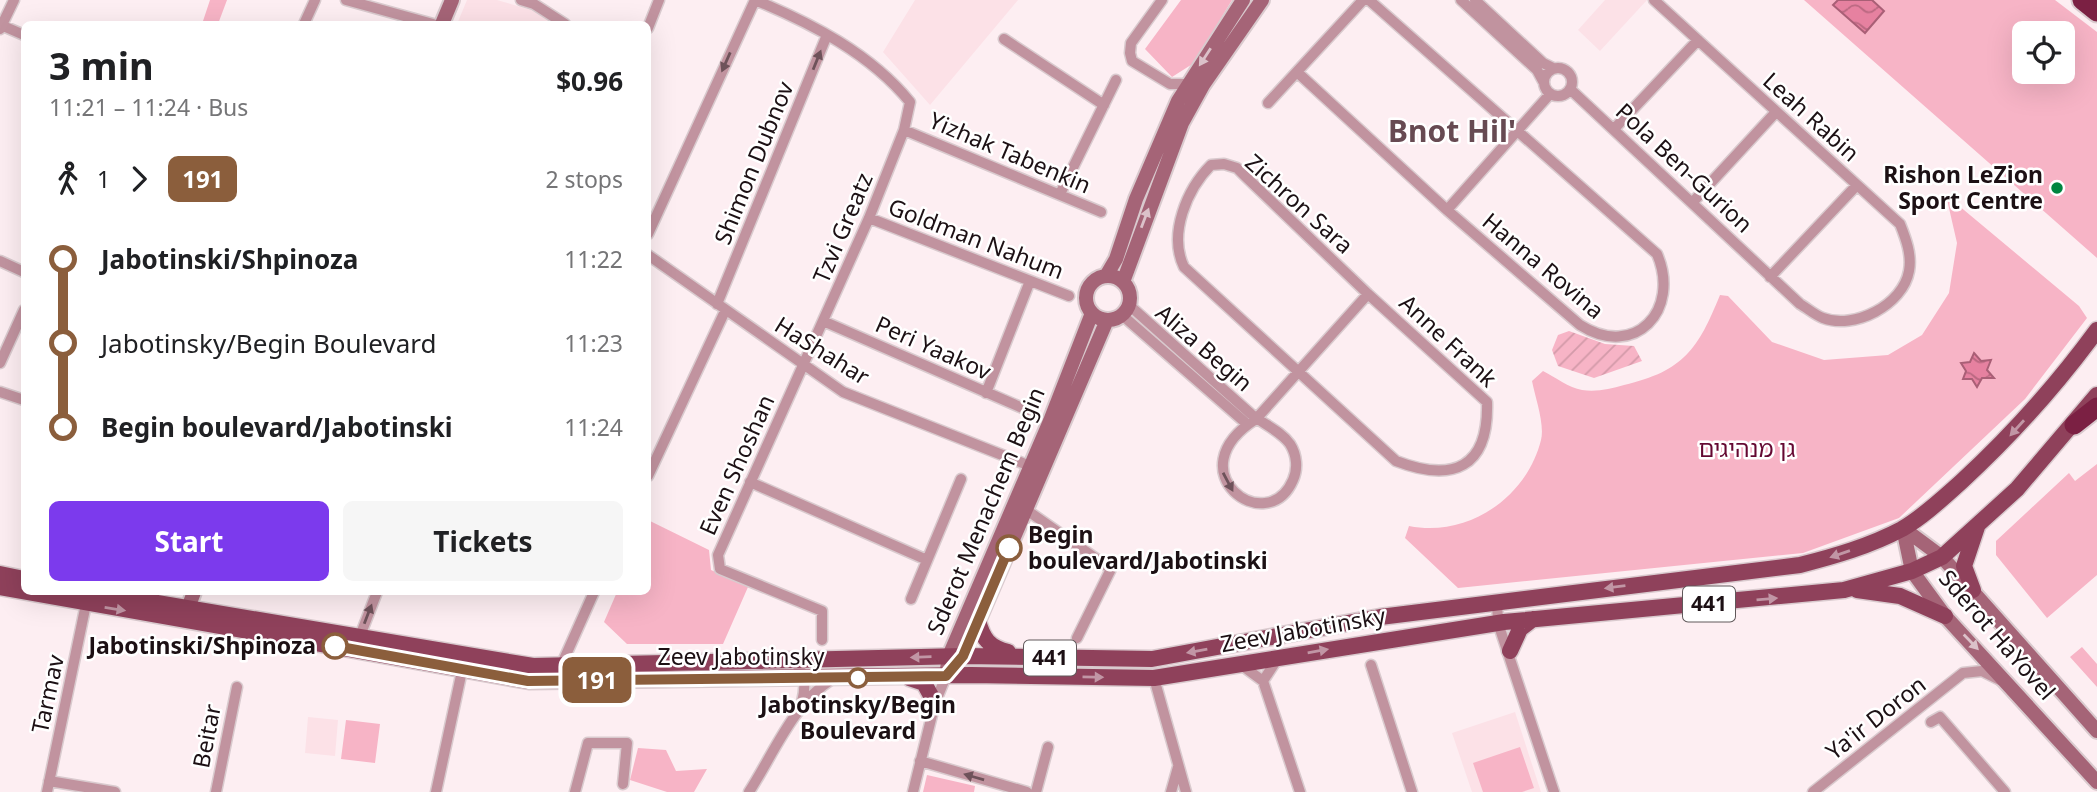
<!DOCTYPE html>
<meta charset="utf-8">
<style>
body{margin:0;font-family:"Noto Sans","Noto Sans Hebrew",sans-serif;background:#f6f6f6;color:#202124;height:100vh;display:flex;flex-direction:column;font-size:26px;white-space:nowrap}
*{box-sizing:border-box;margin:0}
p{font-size:23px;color:#757577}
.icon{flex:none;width:38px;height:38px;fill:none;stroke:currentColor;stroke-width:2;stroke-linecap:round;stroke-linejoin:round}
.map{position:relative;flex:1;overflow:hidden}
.drawer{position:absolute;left:21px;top:21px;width:630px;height:574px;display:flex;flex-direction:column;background:#fff;border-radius:10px;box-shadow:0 7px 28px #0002}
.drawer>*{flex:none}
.badge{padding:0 14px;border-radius:10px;font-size:24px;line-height:46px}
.fabs{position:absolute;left:2012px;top:21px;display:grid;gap:14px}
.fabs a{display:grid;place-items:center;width:63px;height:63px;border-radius:10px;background:#fff;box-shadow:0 7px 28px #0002;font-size:35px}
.map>.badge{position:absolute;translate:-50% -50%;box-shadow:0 0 0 4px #fff}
.legs{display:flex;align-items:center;gap:10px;height:77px;padding:0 28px;font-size:23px}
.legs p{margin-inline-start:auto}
.headline{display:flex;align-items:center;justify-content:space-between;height:119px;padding:0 28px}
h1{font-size:38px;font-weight:700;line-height:52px}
.cta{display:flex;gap:14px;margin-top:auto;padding:14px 28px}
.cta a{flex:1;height:80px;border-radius:10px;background:#7c3aed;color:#fff;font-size:28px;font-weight:700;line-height:80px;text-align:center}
.cta a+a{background:#f6f6f6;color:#202124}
ul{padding:0 28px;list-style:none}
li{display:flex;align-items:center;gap:24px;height:84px;font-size:26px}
li i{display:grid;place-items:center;width:10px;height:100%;margin:0 9px;background:currentColor}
li i::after{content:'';width:18px;height:18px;margin:-9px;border:5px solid;border-radius:50%;background:#fff}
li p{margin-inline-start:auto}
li:first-child i{background:linear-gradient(#0000 50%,currentColor 0)}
li:last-child i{background:linear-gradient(currentColor 50%,#0000 0)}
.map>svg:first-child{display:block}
</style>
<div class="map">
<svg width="2097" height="792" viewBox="0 0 2097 792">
<defs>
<pattern id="garden-furrows" width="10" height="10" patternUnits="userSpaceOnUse" patternTransform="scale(1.75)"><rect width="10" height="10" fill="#f7b4c6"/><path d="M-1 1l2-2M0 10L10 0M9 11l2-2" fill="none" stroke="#d39aa9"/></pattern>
<pattern id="water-waves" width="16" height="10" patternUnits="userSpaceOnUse" patternTransform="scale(1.75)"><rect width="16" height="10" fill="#e681a0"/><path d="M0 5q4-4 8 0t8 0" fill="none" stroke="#ba6881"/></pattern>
</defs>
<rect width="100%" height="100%" fill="#fdeef2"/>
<!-- built -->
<path fill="#fce1e7" d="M467 0H497L531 10 554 24H457Z
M915 0H1018L930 105 883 52Z
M1605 0H1647L1600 51 1578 30Z
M1515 712 1541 792H1472L1452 733Z
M308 717 338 720 335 756 305 753Z"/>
<!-- park -->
<path fill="#f7b4c6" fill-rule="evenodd" d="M210 0H227L218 24H202Z
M1181 0H1232L1194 63 1172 77 1145 49Z
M1804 0H2055L2097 32V258ZM2025 33H2063V72H2025Z
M1946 195 2079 306 2087 318 2025 399 1899 518 1803 553 1458 588 1405 538 1409 526C1468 538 1527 497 1541 440 1545 424 1535 397 1532 381L1543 371C1555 377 1569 388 1582 390 1597 392 1610 389 1624 385 1684 371 1698 349 1720 295L1728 296 1772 342 1824 360 1888 355 1922 335 1949 293 1957 243Z
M2097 464V575L2047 618 1996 555V541L2069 473 2075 481Z
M648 520 709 550 711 570 748 587 723 644H627L604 622 617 592H648Z
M2082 647 2097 664V687L2070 657Z
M346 720 380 724 375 763 341 759Z
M1520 747 1534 788 1522 792H1483L1473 763Z
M638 748 666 750 676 771 707 769 694 792H667L630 780Z
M927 775 975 786 974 792H923Z"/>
<!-- garden -->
<path fill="url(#garden-furrows)" d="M1569 331 1605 344 1634 346 1642 361 1594 378 1558 366 1552 350 1558 335Z"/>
<!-- water -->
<path fill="url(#water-waves)" stroke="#a95f76" stroke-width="2" d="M1838 0H1872L1884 11 1865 33 1833 5Z
M1974 353 1981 361 1991 360 1987 370 1994 378H1982L1977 387 1972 379H1963L1966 371 1961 363 1970 362Z"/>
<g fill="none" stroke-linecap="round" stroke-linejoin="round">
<!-- street casing -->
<g stroke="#d9cace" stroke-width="13">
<path id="street" d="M346 0 433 24
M521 0 534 4 565 24
M755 0C811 23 871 54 910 102L904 130 869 218 718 555 720 569 822 611V640
M1162 0 1131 43 1130 53 1132 61 1170 84H1188
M1461 0 1537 70 1543 81
M1475 0 1543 63 1553 68
M304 24 315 0
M1 25 24 35
M648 28 659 0
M0 29 14 0
M1004 39 1104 105
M1544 82a14 14 0 1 1 28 0a14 14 0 1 1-28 0Z
M1297 72 1447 210 1580 325C1635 360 1681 310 1657 254L1369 0
M1570 89 1800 304C1807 308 1815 315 1823 318 1854 330 1903 305 1909 271 1912 255 1906 239 1900 224L1654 0
M1268 103 1363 0
M1614 129 1698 40
M904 130 1101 212
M1224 164 1237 168 1246 177 1368 294 1487 402C1489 468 1453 483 1396 461L1184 267C1168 234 1187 189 1211 165Z
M1060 194 1116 80
M1692 203 1776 112
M1447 210 1550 94
M869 218 1069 296
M648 234 755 0
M648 255 843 392 1030 466
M0 261 24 272
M1770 277 1857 185
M717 304 827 35
M1129 305 1251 414C1263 424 1281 431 1290 444 1297 455 1298 469 1293 480 1267 540 1174 471 1256 419L1368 294
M1122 315 1247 424
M823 321 1027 410
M0 363 24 310
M0 392 24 400
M986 393 1030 281
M648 476 725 311
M750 482 927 560
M1025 509 1111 569 1077 638
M911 599 961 479
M1497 601 1498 623 1554 792
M360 636 377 592
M793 661C806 672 806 686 802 702
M1240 664 1263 681 1300 792
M1371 665 1412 792
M561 666 594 592
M1154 678 1186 792
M1263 681 1278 658
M1931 722 1940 717 2005 792
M920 761 1027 792
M49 781 115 792
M47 792 86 604
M216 792 237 687
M436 792 463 666
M575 792 588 743H627L623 784
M749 792C774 753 793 704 832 679
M913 792 935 703 946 676
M1036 792 1048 747
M1171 792 1178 767
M1813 792 1963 673 1982 671 2000 680"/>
</g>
<!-- secondary casing -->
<g stroke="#d9cace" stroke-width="18">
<path id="secondary" d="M442 24 452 0
M1106 276 1116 259 1136 199 1178 101 1243 0
M1086 298a22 22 0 1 1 44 0a22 22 0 1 1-44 0Z
M1123 282 1182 123 1203 85 1262 0
M1903 528 1912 571 1945 616 2097 782
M1903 528 1942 557 2097 731
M184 619 194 592
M956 664 973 633 1107 320
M946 676 949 656 1050 421 1092 313"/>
</g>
<!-- primary casing -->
<g stroke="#d9cace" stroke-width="19">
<path id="primary" d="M0 574 24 579
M0 587 529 681 971 675 1154 678 1504 622 1844 590 1912 571 1942 557 2017 489 2097 395
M1857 590 1900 596 1945 616
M1973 590 1964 566 1977 527
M92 592 533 666 963 656 1152 659 1380 617 1800 565C1835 556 1870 546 1902 529 1923 517 1943 498 1961 482 2012 435 2056 386 2097 330
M978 621C983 639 989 647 1008 652
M1510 651 1520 629 1533 619
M909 678 924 683 935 703"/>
</g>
<!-- highway casing -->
<g stroke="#d9cace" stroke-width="23">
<path id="highway" d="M2082 0 2097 12
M2074 425 2097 407"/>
</g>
<!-- street -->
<use href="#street" stroke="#c1939f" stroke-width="10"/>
<!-- secondary -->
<use href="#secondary" stroke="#a56477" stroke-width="14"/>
<!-- primary -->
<use href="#primary" stroke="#8f415b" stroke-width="16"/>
<!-- highway -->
<use href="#highway" stroke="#7b2043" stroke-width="19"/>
</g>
<!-- one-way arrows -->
<defs><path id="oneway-solid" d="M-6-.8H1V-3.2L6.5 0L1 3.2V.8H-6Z" transform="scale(1.75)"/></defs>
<g fill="#dbc1c9">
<use href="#oneway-solid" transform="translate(1205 57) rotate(123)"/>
<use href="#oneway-solid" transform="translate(1145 218) rotate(-69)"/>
<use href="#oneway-solid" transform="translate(1971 642) rotate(46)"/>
</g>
<g fill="#6e525a">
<use href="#oneway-solid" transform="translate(817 60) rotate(-68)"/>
<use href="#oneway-solid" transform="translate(726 62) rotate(114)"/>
<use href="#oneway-solid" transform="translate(1228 482) rotate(62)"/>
<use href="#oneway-solid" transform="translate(368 614) rotate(-69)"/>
<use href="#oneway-solid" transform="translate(974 777) rotate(-164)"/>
</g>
<g fill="#c196a5">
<use href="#oneway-solid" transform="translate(2017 428) rotate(132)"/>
<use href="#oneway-solid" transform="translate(1840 554) rotate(161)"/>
<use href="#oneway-solid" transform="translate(1615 587) rotate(173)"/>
<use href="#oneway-solid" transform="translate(1767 599) rotate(-5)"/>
<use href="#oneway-solid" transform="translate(115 609) rotate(9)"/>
<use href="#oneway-solid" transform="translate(1197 651) rotate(170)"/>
<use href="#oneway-solid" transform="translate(1318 651) rotate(-10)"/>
<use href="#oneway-solid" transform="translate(921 657) rotate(178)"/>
<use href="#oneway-solid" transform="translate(1093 677) rotate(1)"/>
</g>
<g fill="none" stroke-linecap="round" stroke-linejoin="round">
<!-- line-1 casing -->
<g stroke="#fff" stroke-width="16">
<path id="line-1" d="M335 646 528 681 946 676 963 656 1009 548"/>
</g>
<!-- line-1 -->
<use href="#line-1" stroke="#8b5e3c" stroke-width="10"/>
</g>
<!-- markers -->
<circle fill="#008540" stroke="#fff" stroke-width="2.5" cx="2057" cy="188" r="7"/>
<g fill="#fff" stroke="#8b5e3c" stroke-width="3.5">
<circle cx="1009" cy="548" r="12"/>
<circle cx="335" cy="646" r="12"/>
<circle cx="858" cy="678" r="9"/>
</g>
<g text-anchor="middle" stroke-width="5" stroke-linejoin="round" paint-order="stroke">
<!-- shield labels -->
<g fill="#fff" stroke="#60585a" stroke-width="2">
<rect x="1683" y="586.5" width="52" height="35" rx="5"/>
<rect x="1024" y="640.5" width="52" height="35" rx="5"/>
</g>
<g font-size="21" font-weight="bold" fill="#1c1014">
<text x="1709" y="611">441</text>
<text x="1050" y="665">441</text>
</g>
<!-- street labels -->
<g font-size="23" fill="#1c1014" stroke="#fff">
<text transform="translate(1811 117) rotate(42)" y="8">Leah Rabin</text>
<text transform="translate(1010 153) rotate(23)" y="8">Yizhak Tabenkin</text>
<text transform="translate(754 163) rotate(-68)" y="8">Shimon Dubnov</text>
<text transform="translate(1684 168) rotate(43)" y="8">Pola Ben-Gurion</text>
<text transform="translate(1299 204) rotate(42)" y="8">Zichron Sara</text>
<text transform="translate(843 228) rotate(-67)" y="8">Tzvi Greatz</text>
<text transform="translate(976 239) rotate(21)" y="8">Goldman Nahum</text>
<text transform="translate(1543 266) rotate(40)" y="8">Hanna Rovina</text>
<text transform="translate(1448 341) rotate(43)" y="8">Anne Frank</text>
<text transform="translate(933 348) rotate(24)" y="8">Peri Yaakov</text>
<text transform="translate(1204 348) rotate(41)" y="8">Aliza Begin</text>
<text transform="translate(822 351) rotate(32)" y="8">HaShahar</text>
<text transform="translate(737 465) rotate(-66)" y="8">Even Shoshan</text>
<text transform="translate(986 511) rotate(-67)" y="8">Sderot Menachem Begin</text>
<text transform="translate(1303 630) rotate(-10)" y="8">Zeev Jabotinsky</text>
<text transform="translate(1997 635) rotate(49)" y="8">Sderot HaYovel</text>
<text x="741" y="665">Zeev Jabotinsky</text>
<text transform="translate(48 694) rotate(-78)" y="8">Tarmav</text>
<text transform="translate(1876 718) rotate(-38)" y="8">Ya'ir Doron</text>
<text transform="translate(207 736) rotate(-79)" y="8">Beitar</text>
</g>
<!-- poi labels -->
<g font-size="23" font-weight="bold" fill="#1c1014" stroke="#fff" text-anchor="end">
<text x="2043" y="183">Rishon LeZion<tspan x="2043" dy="26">Sport Centre</tspan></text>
</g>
<!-- park labels -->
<g font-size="23" fill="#650832" stroke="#fff">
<text x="1747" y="457">גן מנהיגים</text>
</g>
<!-- stop labels -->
<g font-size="23" font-weight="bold" fill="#1c1014" stroke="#fff" text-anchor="start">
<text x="1028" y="543">Begin<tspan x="1028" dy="26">boulevard/Jabotinski</tspan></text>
<text x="316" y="654" text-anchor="end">Jabotinski/Shpinoza</text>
<text x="858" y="713" text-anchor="middle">Jabotinsky/Begin<tspan x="858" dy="26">Boulevard</tspan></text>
</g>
<!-- district labels -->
<g font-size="30" font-weight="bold" fill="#674a52" stroke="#fff">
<text x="1452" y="142">Bnot Hil'</text>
</g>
</g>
</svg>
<div class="fabs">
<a><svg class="icon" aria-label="locate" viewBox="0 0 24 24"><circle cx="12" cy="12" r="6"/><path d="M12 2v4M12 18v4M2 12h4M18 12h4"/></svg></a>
</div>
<b class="badge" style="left:597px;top:680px;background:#8b5e3c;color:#fff">191</b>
<section class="drawer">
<div class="headline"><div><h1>3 min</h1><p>11:21 – 11:24 · Bus</p></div><b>$0.96</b></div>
<div class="legs"><svg class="icon" aria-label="walk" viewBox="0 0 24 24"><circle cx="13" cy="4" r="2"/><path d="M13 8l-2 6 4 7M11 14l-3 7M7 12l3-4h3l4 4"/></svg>1<svg class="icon" aria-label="forward" viewBox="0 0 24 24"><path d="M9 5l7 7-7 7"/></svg><b class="badge" style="background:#8b5e3c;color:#fff">191</b><p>2 stops</p></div>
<ul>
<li><i style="color:#8b5e3c"></i><b>Jabotinski/Shpinoza</b><p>11:22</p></li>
<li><i style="color:#8b5e3c"></i><span>Jabotinsky/Begin Boulevard</span><p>11:23</p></li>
<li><i style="color:#8b5e3c"></i><b>Begin boulevard/Jabotinski</b><p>11:24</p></li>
</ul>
<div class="cta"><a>Start</a><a>Tickets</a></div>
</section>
</div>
